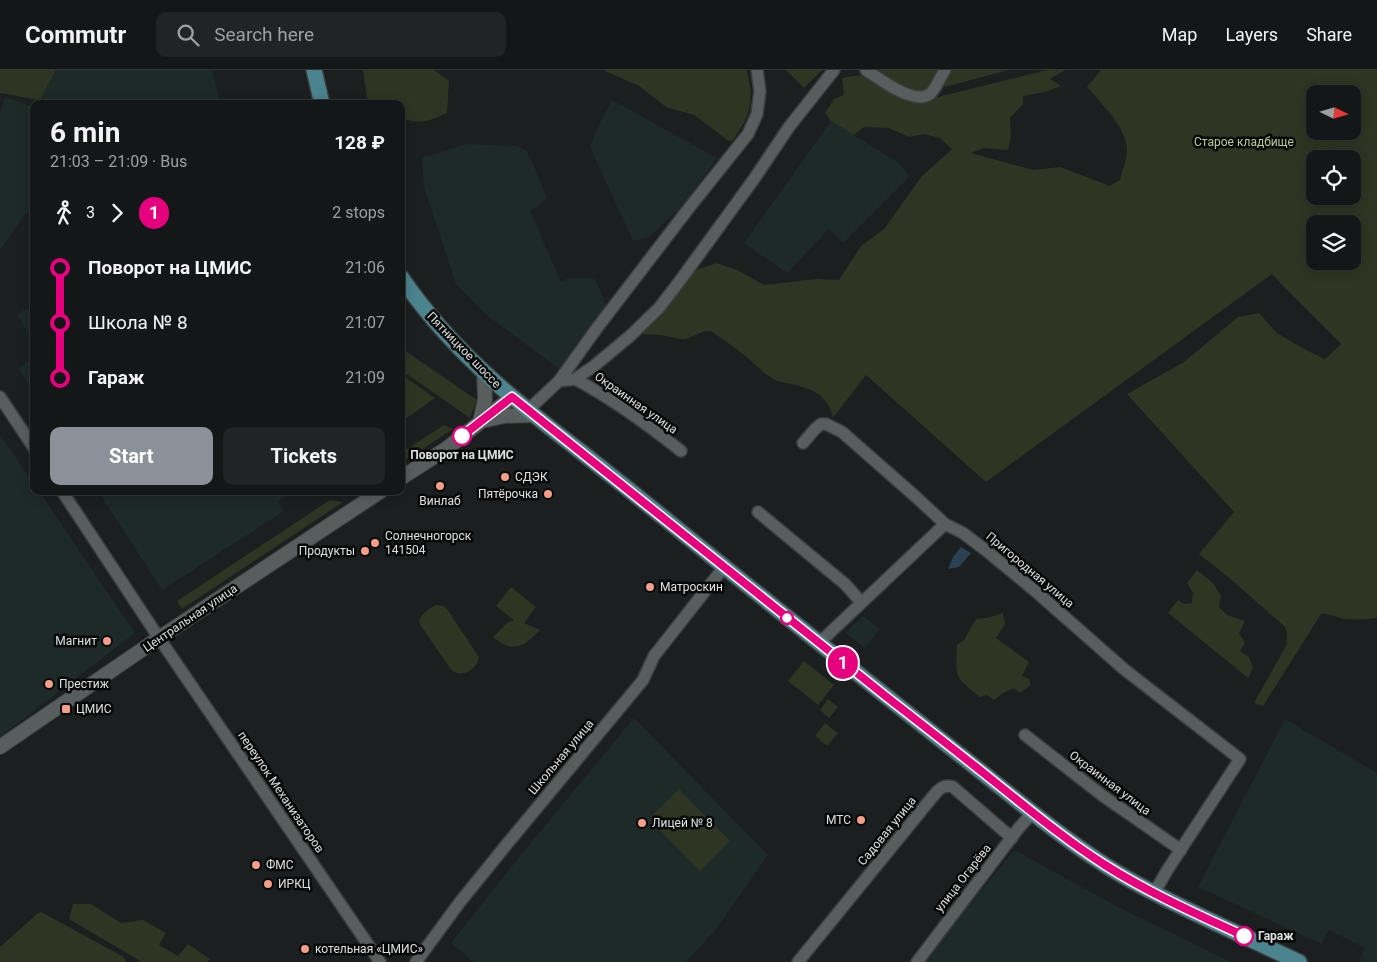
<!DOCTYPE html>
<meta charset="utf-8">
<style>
body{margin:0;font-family:Roboto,sans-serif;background:#212424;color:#f1f3f6;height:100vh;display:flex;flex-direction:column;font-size:19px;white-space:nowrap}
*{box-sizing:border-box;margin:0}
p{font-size:16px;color:#9d9fa1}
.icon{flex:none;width:28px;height:28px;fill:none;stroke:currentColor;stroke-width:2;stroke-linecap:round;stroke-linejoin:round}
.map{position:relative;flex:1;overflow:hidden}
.side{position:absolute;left:30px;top:30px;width:375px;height:395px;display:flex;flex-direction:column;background:#141717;border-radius:10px;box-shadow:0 2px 12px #0003,0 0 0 1px #333636}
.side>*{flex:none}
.badge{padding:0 10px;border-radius:16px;font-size:18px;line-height:32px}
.needle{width:32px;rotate:95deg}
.tools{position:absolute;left:1306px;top:15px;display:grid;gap:10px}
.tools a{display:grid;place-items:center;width:55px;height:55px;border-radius:10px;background:#141717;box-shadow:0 2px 12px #0003,0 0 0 1px #333636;font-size:25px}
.map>.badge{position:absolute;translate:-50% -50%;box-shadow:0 0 0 2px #fff}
.legs{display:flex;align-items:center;gap:8px;height:55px;padding:0 20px;font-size:16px}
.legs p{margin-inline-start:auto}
.overview{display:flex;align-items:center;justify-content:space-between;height:85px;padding:0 20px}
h1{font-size:28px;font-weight:700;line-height:38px}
.cta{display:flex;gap:10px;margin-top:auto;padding:10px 20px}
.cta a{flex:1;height:58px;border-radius:10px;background:#8c9099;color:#fff;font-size:20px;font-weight:700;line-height:58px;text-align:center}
.cta a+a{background:#212424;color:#f1f3f6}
ul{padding:0 20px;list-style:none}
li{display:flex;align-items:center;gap:18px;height:55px;font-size:19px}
li i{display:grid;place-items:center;width:8px;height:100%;margin:0 6px;background:currentColor}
li i::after{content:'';width:12px;height:12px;margin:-6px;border:4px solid;border-radius:50%;background:#141717}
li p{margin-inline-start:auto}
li:first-child i{background:linear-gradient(#0000 50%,currentColor 0)}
li:last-child i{background:linear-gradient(currentColor 50%,#0000 0)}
header{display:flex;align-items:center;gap:30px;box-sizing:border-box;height:70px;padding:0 25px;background:#141717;border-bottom:1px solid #333636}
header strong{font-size:24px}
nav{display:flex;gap:28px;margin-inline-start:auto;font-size:18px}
.search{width:350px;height:45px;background:#212424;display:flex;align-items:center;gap:12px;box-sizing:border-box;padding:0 18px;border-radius:10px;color:#9d9fa1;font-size:19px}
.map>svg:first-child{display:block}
</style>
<header>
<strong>Commutr</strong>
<div class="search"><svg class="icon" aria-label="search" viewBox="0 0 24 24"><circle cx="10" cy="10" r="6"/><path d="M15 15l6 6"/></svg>Search here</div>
<nav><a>Map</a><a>Layers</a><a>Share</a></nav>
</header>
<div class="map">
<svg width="1377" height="892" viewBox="0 0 1377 892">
<rect width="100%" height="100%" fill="#1b1f1f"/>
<!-- built -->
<path fill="#1e2a28" d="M56 0H212L221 34H49L40 30Z
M5 27 34 37V140L25 144 0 180V42Z
M612 30 717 88 690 126 677 141 649 167 633 171 590 77 596 61Z
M831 51 896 91 910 106 843 173 829 159 787 203 744 173Z
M466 74 517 76 526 80 532 92 547 128 539 136 530 140 561 212 569 208H595L607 237 559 299 485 244 456 214 424 117 422 88Z
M34 235V273L17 244Z
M34 288V322L18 298Z
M0 365 34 414V421H39L135 563 0 667Z
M98 421H293L278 431 284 441 162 520Z
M863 546 880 559 865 578 845 563Z
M634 648 768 785 716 859 686 892H474L451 873 520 786Z
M1285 649 1377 703V892L1359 891 1365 878 1329 860 1321 874 1198 817Z
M1014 780 1122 839 1231 892H923Z"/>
<!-- green -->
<path fill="#2e3522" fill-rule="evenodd" d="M0 0H56L40 30 0 23Z
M363 0H434L449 11 447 43C429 51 421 55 401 48V34H368Z
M603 0H747C754 31 752 43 733 70L729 71 694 45 666 37 639 16Z
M786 0H822L804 18Z
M877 0H940L926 23 910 22Z
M951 0H1008L945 17 943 12Z
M1047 0H1065L1050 9 1061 16 1045 22 1023 26V34L1010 48 1011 66 1008 80 984 78 971 83 1033 100 1060 97 1110 116 1120 110C1122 101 1127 89 1127 80 1127 58 1101 33 1087 17L1101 0H1377V548C1367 549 1355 550 1345 549 1337 548 1330 543 1321 544L1263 636 1254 633 1287 574V562L1284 556 1227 506 1199 484 1234 442 1127 324 1184 292 1238 247 1259 243 1277 263 1306 280 1325 289 1341 274 1287 220 1272 204 986 412 866 305 833 348C829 326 812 318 791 314 783 312 777 312 770 307 762 302 756 295 749 289 737 279 724 270 711 261H705L686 269H680L661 265 637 264 693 201 717 193 737 200 764 215 817 209 839 210 861 176 884 159 922 106 952 79 940 68 924 64 909 67 889 58 864 57 854 65 831 51 825 43 834 29 844 25 842 8 860 5 912 31 926 30ZM1315 24H1352V61H1315ZM1315 89H1352V126H1315ZM1315 154H1352V191H1315Z
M401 278 477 330 470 348 401 300Z
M401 304 435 328 401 352Z
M444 355 453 359 401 393V383Z
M330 430 343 432 182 539 177 531Z
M1197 500 1213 513 1221 526 1219 537 1227 545 1245 551 1239 563 1245 573 1240 581 1249 587 1253 598 1248 608 1168 543 1178 530 1184 534 1192 533 1193 523 1187 513Z
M511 517 536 537 524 553 540 560C524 577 513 584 493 567L507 553 514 550 496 536Z
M436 535 443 536 447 539 479 587C477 599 463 608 452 601L419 553C420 544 428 539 436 535Z
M1003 543 1005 554 996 568 1029 592 1022 606 1029 609 1031 615 1020 623 1014 618 1003 623 994 630 987 625 980 627C955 607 955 608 957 575L964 570 976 549C983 549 995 546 1003 543Z
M804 591 834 615 818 635 788 611Z
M828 629 838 637 829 648 820 640Z
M825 653 838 663 827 676 815 666Z
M679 719 730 771 700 801 649 749Z
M73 834H91L121 853 143 850 166 863 159 875 178 886 188 874 210 889 207 892H142L69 849Z
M41 842 122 886 126 890 125 892H0V877L38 843Z"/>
<!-- water -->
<path fill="#2b4154" d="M961 477 971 483 959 497 948 499 953 487Z"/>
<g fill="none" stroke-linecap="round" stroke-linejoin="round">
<!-- minor casing -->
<g stroke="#3a3d3c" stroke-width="14">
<path id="minor" d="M866 0C880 9 914 36 930 24 936 19 940 7 945 0
M575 309C613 329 647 354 681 381
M559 311 575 309 594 296 630 266 659 238 679 212 754 109 789 57 834 0
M0 327 34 378
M528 340 559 311 597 258 689 138 748 64 757 44 760 21 757 0
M803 373 815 359 821 354H826L842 362 916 427 945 454 963 463 988 482 1034 520 1125 600 1240 689 1168 799 1154 823
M62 421 159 568 380 892
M758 442 845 514 861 532
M819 573 945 454
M1025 665 1103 726 1181 780
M416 892 460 832 507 774 643 610 654 586 724 497
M798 892 934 725C939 719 944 714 953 717L1012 768
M917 892 1018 759 1033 742"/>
</g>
<!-- tertiary casing -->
<g stroke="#3a3d3c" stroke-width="16">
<path id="tertiary" d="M486 350 505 346 534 345
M480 352 485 329 484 303
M401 408 446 379 512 327
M0 677 159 568 381 421"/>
</g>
<!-- primary casing -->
<g stroke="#3a3d3c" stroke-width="18">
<path id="primary" d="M314 0 322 34
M401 207C451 280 511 328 580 381 612 406 643 431 674 456 767 532 861 606 955 681 1004 719 1052 761 1105 795 1125 808 1148 820 1170 831 1212 852 1256 872 1299 892"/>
</g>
<!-- minor -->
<use href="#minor" stroke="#585e5d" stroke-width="11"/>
<!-- tertiary -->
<use href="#tertiary" stroke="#585e5d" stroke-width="14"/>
<!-- primary -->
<use href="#primary" stroke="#4b838e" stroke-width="15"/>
</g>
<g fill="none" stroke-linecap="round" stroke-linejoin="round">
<!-- line-1 casing -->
<g stroke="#fff" stroke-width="11">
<path id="line-1" d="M462 366 512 327C638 427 762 528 888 628 924 656 960 684 996 713 1031 741 1067 771 1105 795 1149 823 1197 844 1244 866"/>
</g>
<!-- line-1 -->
<use href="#line-1" stroke="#e6007e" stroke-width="8"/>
</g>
<!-- markers -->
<g fill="#fff" stroke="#e6007e" stroke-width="2.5">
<circle cx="462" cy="366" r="9"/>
<circle cx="787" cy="548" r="6"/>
<circle cx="1244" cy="866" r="9"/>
</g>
<g fill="#f49e8a" stroke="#070908" stroke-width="2">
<circle cx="505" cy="407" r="5"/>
<circle cx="440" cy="416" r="5"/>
<circle cx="548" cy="424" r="5"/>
<circle cx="375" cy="473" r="5"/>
<circle cx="365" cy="481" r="5"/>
<circle cx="650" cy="517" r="5"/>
<circle cx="107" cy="571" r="5"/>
<circle cx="49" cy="614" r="5"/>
<rect x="61" y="634" width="10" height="10" rx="2.5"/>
<circle cx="861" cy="750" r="5"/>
<circle cx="642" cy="753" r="5"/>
<circle cx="256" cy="795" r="5"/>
<circle cx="268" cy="814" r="5"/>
<circle cx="305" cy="879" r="5"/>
</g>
<g text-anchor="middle" stroke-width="5" stroke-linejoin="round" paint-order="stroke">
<!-- park labels -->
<g font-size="12" fill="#b8cc97" stroke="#070908">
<text x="1244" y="76">Старое кладбище</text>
</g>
<!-- street labels -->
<g font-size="12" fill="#dde0df" stroke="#070908">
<text transform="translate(464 280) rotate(46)" y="4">Пятницкое шоссе</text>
<text transform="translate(636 333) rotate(35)" y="4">Окраинная улица</text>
<text transform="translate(1030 500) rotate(40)" y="4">Пригородная улица</text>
<text transform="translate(190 548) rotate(-34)" y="4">Центральная улица</text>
<text transform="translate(561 687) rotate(-50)" y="4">Школьная улица</text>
<text transform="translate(1110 713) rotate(37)" y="4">Окраинная улица</text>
<text transform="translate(281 722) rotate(56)" y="4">переулок Механизаторов</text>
<text transform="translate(887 761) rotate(-51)" y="4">Садовая улица</text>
<text transform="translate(963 808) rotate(-52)" y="4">улица Огарёва</text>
</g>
<!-- stop labels -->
<g font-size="12" font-weight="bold" fill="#dde0df" stroke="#070908">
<text x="462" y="389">Поворот на ЦМИС</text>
<text x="1258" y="870" text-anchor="start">Гараж</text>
</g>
<!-- poi labels -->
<g font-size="12" fill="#dde0df" stroke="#070908" text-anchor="start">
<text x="515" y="411">СДЭК</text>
<text x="538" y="428" text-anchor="end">Пятёрочка</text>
<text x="440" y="435" text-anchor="middle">Винлаб</text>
<text x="385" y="470">Солнечногорск<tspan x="385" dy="14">141504</tspan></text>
<text x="355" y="485" text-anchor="end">Продукты</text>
<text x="660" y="521">Матроскин</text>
<text x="97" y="575" text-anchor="end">Магнит</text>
<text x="59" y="618">Престиж</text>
<text x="76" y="643">ЦМИС</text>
<text x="851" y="754" text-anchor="end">МТС</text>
<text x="652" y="757">Лицей № 8</text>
<text x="266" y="799">ФМС</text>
<text x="278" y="818">ИРКЦ</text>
<text x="315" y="883">котельная «ЦМИС»</text>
</g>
</g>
</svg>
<div class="tools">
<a><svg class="needle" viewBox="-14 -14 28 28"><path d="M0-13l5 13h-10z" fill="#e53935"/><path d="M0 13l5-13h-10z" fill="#9d9fa1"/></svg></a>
<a><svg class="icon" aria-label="locate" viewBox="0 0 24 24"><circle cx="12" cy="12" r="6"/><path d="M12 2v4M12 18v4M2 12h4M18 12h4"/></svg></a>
<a><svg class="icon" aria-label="layers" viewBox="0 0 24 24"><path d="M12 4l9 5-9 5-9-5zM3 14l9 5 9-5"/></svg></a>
</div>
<b class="badge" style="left:843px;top:593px;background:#e6007e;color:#fff">1</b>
<section class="side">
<div class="overview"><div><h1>6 min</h1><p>21:03 – 21:09 · Bus</p></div><b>128 ₽</b></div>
<div class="legs"><svg class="icon" aria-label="walk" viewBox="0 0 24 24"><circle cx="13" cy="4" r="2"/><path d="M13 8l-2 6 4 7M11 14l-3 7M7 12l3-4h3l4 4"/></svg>3<svg class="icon" aria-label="forward" viewBox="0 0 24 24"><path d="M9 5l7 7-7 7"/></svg><b class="badge" style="background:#e6007e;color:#fff">1</b><p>2 stops</p></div>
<ul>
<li><i style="color:#e6007e"></i><b>Поворот на ЦМИС</b><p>21:06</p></li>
<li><i style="color:#e6007e"></i><span>Школа № 8</span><p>21:07</p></li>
<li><i style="color:#e6007e"></i><b>Гараж</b><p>21:09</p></li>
</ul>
<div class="cta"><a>Start</a><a>Tickets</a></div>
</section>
</div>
